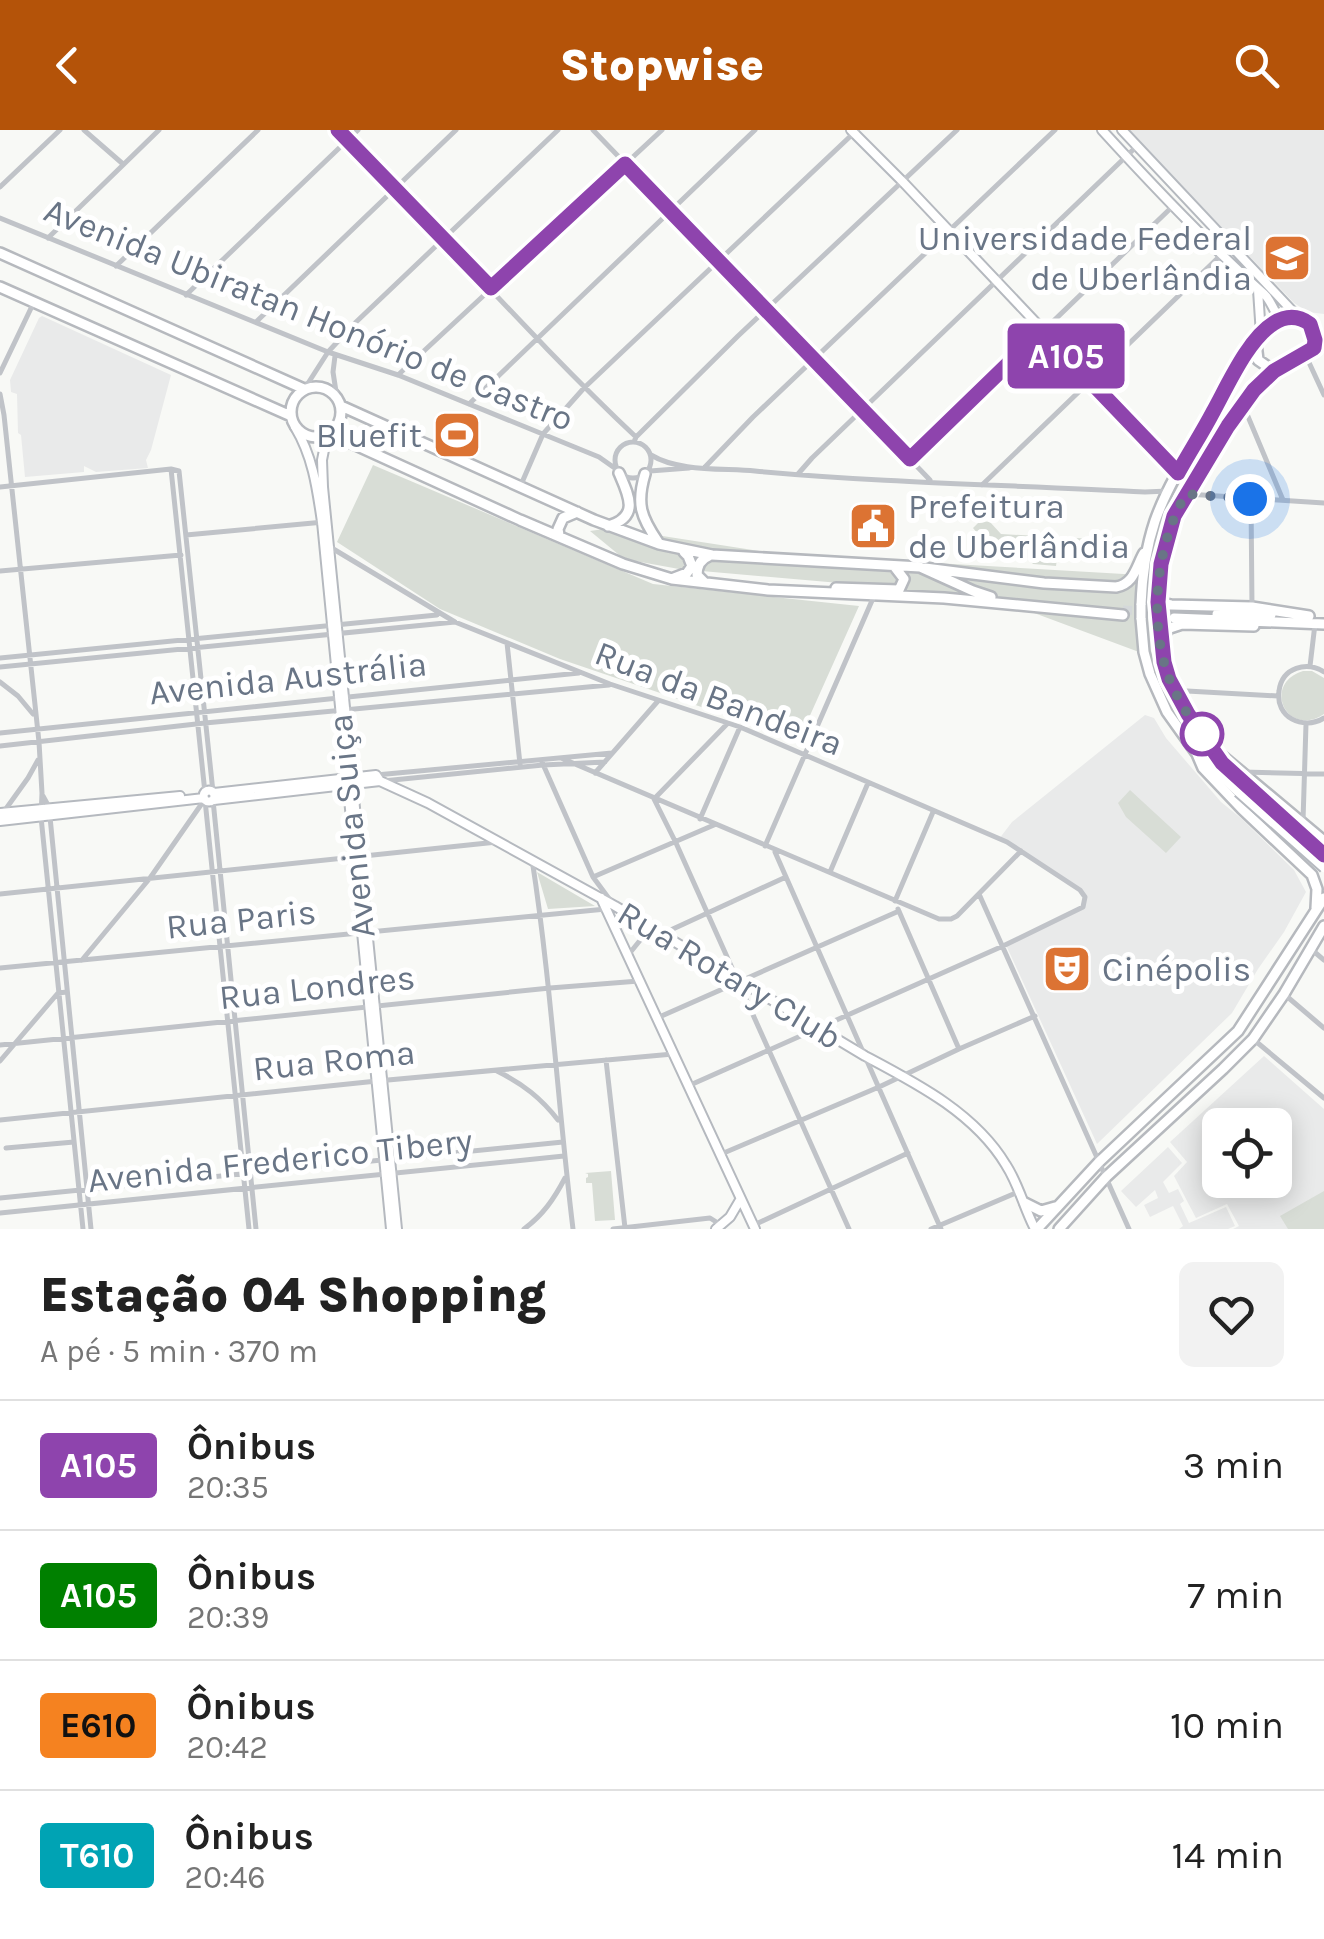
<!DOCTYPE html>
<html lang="pt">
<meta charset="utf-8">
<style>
body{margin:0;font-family:Karla,sans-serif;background:#f2f2f2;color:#222;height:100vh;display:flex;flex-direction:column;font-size:38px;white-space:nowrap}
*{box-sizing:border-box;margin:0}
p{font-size:32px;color:#767676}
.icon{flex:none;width:55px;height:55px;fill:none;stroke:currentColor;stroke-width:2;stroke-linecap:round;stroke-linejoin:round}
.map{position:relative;height:1099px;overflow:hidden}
.panel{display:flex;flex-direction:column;background:#fff;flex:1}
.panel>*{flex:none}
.badge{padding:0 20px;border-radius:8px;font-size:35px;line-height:65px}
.buttons{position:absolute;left:1202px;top:978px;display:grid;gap:20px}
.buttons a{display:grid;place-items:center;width:90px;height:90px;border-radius:15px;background:#fff;box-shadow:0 5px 25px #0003;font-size:50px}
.you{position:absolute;width:50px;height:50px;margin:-25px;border:8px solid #fff;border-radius:50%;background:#1a73e8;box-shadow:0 0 0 15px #1a73e833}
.map>.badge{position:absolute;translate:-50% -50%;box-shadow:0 0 0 5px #fff}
.round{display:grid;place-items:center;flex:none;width:105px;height:105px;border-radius:15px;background:#f2f2f2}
.head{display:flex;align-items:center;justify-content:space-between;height:170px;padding:0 40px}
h1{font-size:48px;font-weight:800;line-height:75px}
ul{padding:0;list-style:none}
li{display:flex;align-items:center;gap:30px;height:130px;padding:0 40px;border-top:2px solid #e0e0e0}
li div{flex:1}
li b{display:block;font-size:38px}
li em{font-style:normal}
li .badge{min-width:110px;font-weight:700;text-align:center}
header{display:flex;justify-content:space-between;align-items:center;height:130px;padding:0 40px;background:#b45309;color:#fff;font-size:45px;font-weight:800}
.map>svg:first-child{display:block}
</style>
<header><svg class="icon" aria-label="back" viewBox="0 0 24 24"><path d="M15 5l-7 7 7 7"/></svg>Stopwise<svg class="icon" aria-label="search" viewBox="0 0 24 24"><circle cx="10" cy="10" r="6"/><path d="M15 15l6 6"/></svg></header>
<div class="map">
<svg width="1324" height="1099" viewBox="0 0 1324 1099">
<rect width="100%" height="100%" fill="#f8f9f6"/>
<!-- built -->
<path fill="#e9eaea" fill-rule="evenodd" d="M1129 0H1324V184L1308 182 1294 173Z
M42 186 171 245 151 320 146 330 148 338 96 342 84 336V342L25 347 21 305 18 303 17 264 11 262 10 250 39 188Z
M1145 585 1154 588 1166 608 1221 672 1242 689 1294 740 1306 762 1284 802 1258 839 1232 883 1097 1014 1006 815 1083 777 1086 772 1080 760 999 709 1012 692Z
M1264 926 1324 979V1099H1233L1239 1096 1227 1074 1196 1088 1174 1046 1187 1032 1170 1012ZM1220 995H1275V1050H1220Z
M1168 1017 1182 1033 1163 1052 1169 1063 1178 1059 1184 1071 1180 1074 1189 1093 1226 1077 1235 1096 1228 1099H1179L1183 1096 1173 1076 1150 1087 1144 1075 1158 1068 1155 1060 1136 1077 1121 1061Z"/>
<!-- green -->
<path fill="#d8ddd6" d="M373 335 653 454 859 476 799 610 560 529 440 479 337 412Z
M980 391 990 392 1001 404 1113 410 1112 429 1078 427 1077 423 1058 422 1056 436 1033 434 1024 424V419L999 417 983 432 972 420 977 415 978 404 973 398Z
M611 398 779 424 1141 445 1139 522 991 467 947 462 946 465 897 461V458L679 439 624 429 590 401Z
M1303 541H1312L1324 548V584C1287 609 1261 554 1303 541Z
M1130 660 1181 707 1166 723 1126 687 1118 673Z
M537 742 595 776 548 779Z
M611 1041 615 1090 595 1091 592 1053H586V1048L588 1047V1044L585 1043Z
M1324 1061V1099H1288L1280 1086Z"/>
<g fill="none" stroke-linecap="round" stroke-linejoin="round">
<!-- primary-tunnel -->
<path stroke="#d4d8da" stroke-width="9" stroke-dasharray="9 4.5" stroke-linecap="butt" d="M1123 480 1175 483"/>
<!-- secondary casing -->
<g stroke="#b5b9bf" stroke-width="12">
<path id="secondary" d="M851 0 903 52 1178 343
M1102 0C1154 57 1207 113 1264 164 1272 171 1273 182 1281 189
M1122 0 1298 187
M1258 160 1261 205
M295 297C313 327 317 358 322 392L391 1099
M327 305 322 330 323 357 397 1099
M1214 622 1222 633 1246 654
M1200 627 1238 662
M203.5 666a5.5 5.5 0 1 1 11 0a5.5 5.5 0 1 1-11 0Z
M214 663 376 645 380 651 428 673 615 776 865 926C916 953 975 983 1006 1035 1019 1055 1024 1078 1035 1099
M214 670 380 651
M0 683 180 666
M0 691 204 668
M601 768 755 1099
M716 1099 730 1087 740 1070"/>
</g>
<!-- primary casing -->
<g stroke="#b6b9be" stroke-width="14">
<path id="primary" d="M0 123 304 259
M0 157 291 286
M1256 213 1258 230 1274 241
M291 282a25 25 0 1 1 50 0a25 25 0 1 1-50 0Z
M341 276 594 390 659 414 712 425 920 437 973 461 991 467
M329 303 520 390 623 434 672 449 768 460 944 468 1123 485
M645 344C636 374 641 387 658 412
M608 396C640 387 629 366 619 343
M559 405 558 399 563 388 577 382
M925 438 1044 453 1116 457C1134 454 1136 437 1144 423
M674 448 687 443 692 436 688 426 684 422
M704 452 697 445C697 436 701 429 709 426
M836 458 899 460 904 449 894 436
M1158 472 1171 475 1252 477 1309 486
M1141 475C1142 447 1146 418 1155 391 1168 354 1190 321 1210 288 1226 260 1246 210 1275 193 1287 185 1299 186 1310 194L1315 210 1314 218
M1158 477 1161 434 1174 386 1228 297 1254 260 1274 241 1324 214
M1217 484 1271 485
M1141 488 1144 522 1150 544 1167 582 1197 624 1203 638 1242 679 1312 745 1317 759 1316 778
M1174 488 1324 494
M1158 493 1169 549 1180 572 1209 615 1324 711
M1161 506 1170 498 1182 494 1254 496
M1025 1073 1041 1081 1055 1077
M1037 1099 1099 1032 1238 901 1324 768
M1059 1099 1106 1047 1223 939 1253 909 1284 864 1324 796"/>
</g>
<!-- street -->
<path stroke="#c0c3c8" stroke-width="5" d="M84 0 123 34
M338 0C439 101 532 209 636 307L634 312
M593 0 930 350
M0 57 60 0
M0 88 328 222 398 245 599 327 616 339
M48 108 159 0
M116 136 258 0
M186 165 358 0
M256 192 456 0
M335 226 333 242 337 268
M1306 226 1324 265
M0 243 34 172
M398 245 662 0
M305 258 328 222 355 193 558 0
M0 264 4 285 39 612 42 663 41 687 83 1099
M469 274 755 0
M1244 277 1283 370
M636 307 738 206 957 0
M615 330a18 18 0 1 1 36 0a18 18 0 1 1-36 0Z
M651 325C679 342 723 338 755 341 885 353 1015 355 1145 362L1168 361
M910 329 1173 76
M705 337 753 287 1055 0
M171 339 205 663
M650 341 689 338
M798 344 812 328 1137 16
M982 355 1221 125
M0 357 171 339 179 341 213 662
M520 357 543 304 584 258 857 0
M1187 364 1324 373
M1251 369 1252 477
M186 405 324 392
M330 417 455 492 610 554 740 597 1007 712 1080 760 1085 767 1083 777 1003 816 688 956
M0 441 181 425
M507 513 520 634
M0 528 437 485
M1310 536 1315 494
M0 537 455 492
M1324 542C1307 531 1282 537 1279 561 1275 587 1303 601 1324 588
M0 552 18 566 33 584
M1181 569 1187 561 1278 566
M727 594 654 669 676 713 849 1099
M0 603 579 543
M0 616 205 593 609 555
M561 628 939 789H951L957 786 1021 721
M542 632 593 747 613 774
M1242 642 1324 644
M595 643 658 571
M376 645 612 623
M383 651 543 635 605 632
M43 666 49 677 91 1099
M205 670 249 1099
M213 670 256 1099
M0 687 28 648 38 630
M700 689 740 597
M1303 691 1306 594
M765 716 874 466
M775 722 941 1099
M532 729C551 852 558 976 573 1099
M830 742 868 653
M593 747 714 695
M0 764 497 712
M979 764 1129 1099
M895 771 933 682
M898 779 959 919
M662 804 786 747
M1311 819 1324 830
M629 824 650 798
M82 830 150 748 205 669
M0 838 606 779
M1284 864 1324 898
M657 888 899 781
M1253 909 1324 968
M0 915 550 858 639 851
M606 930 625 1098
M0 931 58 863 67 862
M497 941C523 954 541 968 558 990
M0 990 377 951 673 924
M6 1018 74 1012
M719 1025 879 957 959 919 1035 886
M0 1068 563 1012
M0 1083 564 1026
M754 1095 908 1023
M524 1099C543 1085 554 1069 565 1048
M613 1099 710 1088 721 1095
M931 1099 1018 1062"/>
<!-- secondary -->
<use href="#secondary" stroke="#fff" stroke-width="8"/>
<!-- primary -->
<use href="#primary" stroke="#fff" stroke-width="9"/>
<!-- secondary-bridge casing -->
<g stroke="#b5b9bf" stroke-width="12" stroke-linecap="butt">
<path id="secondary-bridge" d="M1246 654 1324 725
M1238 662 1324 738"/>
</g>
<!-- primary-bridge casing -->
<g stroke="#b6b9be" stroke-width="14" stroke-linecap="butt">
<path id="primary-bridge" d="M1141 475V488
M1158 477V493"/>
</g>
<!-- secondary-bridge -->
<use href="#secondary-bridge" stroke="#fff" stroke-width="8"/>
<!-- primary-bridge -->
<use href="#primary-bridge" stroke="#fff" stroke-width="9"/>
</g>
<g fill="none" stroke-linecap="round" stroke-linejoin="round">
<!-- line casing -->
<g stroke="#fff" stroke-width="22">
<path id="line" d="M338 0 491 158 625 34 910 329 1042 201 1178 343C1189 323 1202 303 1213 282 1228 255 1248 209 1274 193 1287 185 1299 186 1310 194L1315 210 1314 218 1274 241 1254 260 1228 296 1174 386 1161 434 1158 472 1164 532 1169 549 1188 584 1222 633 1324 725"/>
</g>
<!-- line -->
<use href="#line" stroke="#8e44ad" stroke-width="15"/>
<!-- walk -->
<path stroke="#697586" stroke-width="10" stroke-dasharray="0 18" d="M1202 604 1209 615C1194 594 1178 572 1169 548 1148 492 1156 414 1186 364L1250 369"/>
</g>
<!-- icons -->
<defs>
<g id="university-square" transform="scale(2.5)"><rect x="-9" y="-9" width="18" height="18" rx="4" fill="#dc7333" stroke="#fff"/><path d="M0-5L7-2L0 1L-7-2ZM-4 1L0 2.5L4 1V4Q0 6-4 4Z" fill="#fff"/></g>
<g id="stadium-square" transform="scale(2.5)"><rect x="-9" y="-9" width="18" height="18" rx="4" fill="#dc7333" stroke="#fff"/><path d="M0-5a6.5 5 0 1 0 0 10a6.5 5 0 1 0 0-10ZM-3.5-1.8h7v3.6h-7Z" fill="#fff"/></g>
<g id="civic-square" transform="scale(2.5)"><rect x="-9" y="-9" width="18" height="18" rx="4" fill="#dc7333" stroke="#fff"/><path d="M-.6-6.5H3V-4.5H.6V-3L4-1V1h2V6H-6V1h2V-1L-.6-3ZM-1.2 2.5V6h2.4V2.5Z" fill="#fff"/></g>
<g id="theatre-square" transform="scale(2.5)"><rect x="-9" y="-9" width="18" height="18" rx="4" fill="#dc7333" stroke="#fff"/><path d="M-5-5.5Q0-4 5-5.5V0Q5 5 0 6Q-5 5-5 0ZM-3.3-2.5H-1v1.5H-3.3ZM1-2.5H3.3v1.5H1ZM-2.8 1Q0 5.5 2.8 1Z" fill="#fff"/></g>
</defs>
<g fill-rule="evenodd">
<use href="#university-square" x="1287" y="128"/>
<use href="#stadium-square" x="457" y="305"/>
<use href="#civic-square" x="873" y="396"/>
<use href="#theatre-square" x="1067" y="839"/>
</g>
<!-- markers -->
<circle fill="#fff" stroke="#8e44ad" stroke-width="5" cx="1202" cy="604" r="20"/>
<g text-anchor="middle" stroke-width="10" stroke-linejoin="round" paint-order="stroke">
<!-- poi labels -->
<g font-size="35" fill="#697586" stroke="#fff" text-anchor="end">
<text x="1252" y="120">Universidade Federal<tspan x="1252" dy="40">de Uberlândia</tspan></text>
<text x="422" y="317">Bluefit</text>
<text x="908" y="388" text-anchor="start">Prefeitura<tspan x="908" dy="40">de Uberlândia</tspan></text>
<text x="1102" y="851" text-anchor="start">Cinépolis</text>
</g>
<!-- street labels -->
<g font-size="35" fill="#697586" stroke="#fff">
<text transform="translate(309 184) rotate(22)" y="12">Avenida Ubiratan Honório de Castro</text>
<text transform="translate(288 548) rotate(-6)" y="12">Avenida Austrália</text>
<text transform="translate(719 568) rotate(21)" y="12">Rua da Bandeira</text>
<text transform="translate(351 696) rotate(-96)" y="12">Avenida Suiça</text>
<text transform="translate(241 789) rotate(-6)" y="12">Rua Paris</text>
<text transform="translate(730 845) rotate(31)" y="12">Rua Rotary Club</text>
<text transform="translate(317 857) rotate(-6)" y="12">Rua Londres</text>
<text transform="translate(334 930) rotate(-6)" y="12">Rua Roma</text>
<text transform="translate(280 1030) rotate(-6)" y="12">Avenida Frederico Tibery</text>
</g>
</g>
</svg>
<div class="buttons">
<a><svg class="icon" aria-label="locate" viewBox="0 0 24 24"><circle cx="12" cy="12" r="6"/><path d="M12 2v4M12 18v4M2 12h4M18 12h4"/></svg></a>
</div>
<div class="you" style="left:1250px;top:369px"></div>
<b class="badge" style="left:1066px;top:226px;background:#8e44ad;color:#fff">A105</b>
</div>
<section class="panel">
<div class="head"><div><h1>Estação 04 Shopping</h1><p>A pé · 5 min · 370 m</p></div><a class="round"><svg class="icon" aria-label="heart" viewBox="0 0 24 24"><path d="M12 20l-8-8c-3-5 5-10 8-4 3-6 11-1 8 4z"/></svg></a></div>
<ul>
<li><span class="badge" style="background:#8e44ad;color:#fff">A105</span><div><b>Ônibus</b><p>20:35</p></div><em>3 min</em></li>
<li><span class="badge" style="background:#008000;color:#fff">A105</span><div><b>Ônibus</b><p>20:39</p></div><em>7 min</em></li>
<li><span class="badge" style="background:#f58220;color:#111">E610</span><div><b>Ônibus</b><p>20:42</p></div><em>10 min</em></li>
<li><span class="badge" style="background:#00a3b4;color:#fff">T610</span><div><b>Ônibus</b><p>20:46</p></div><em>14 min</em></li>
</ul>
</section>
